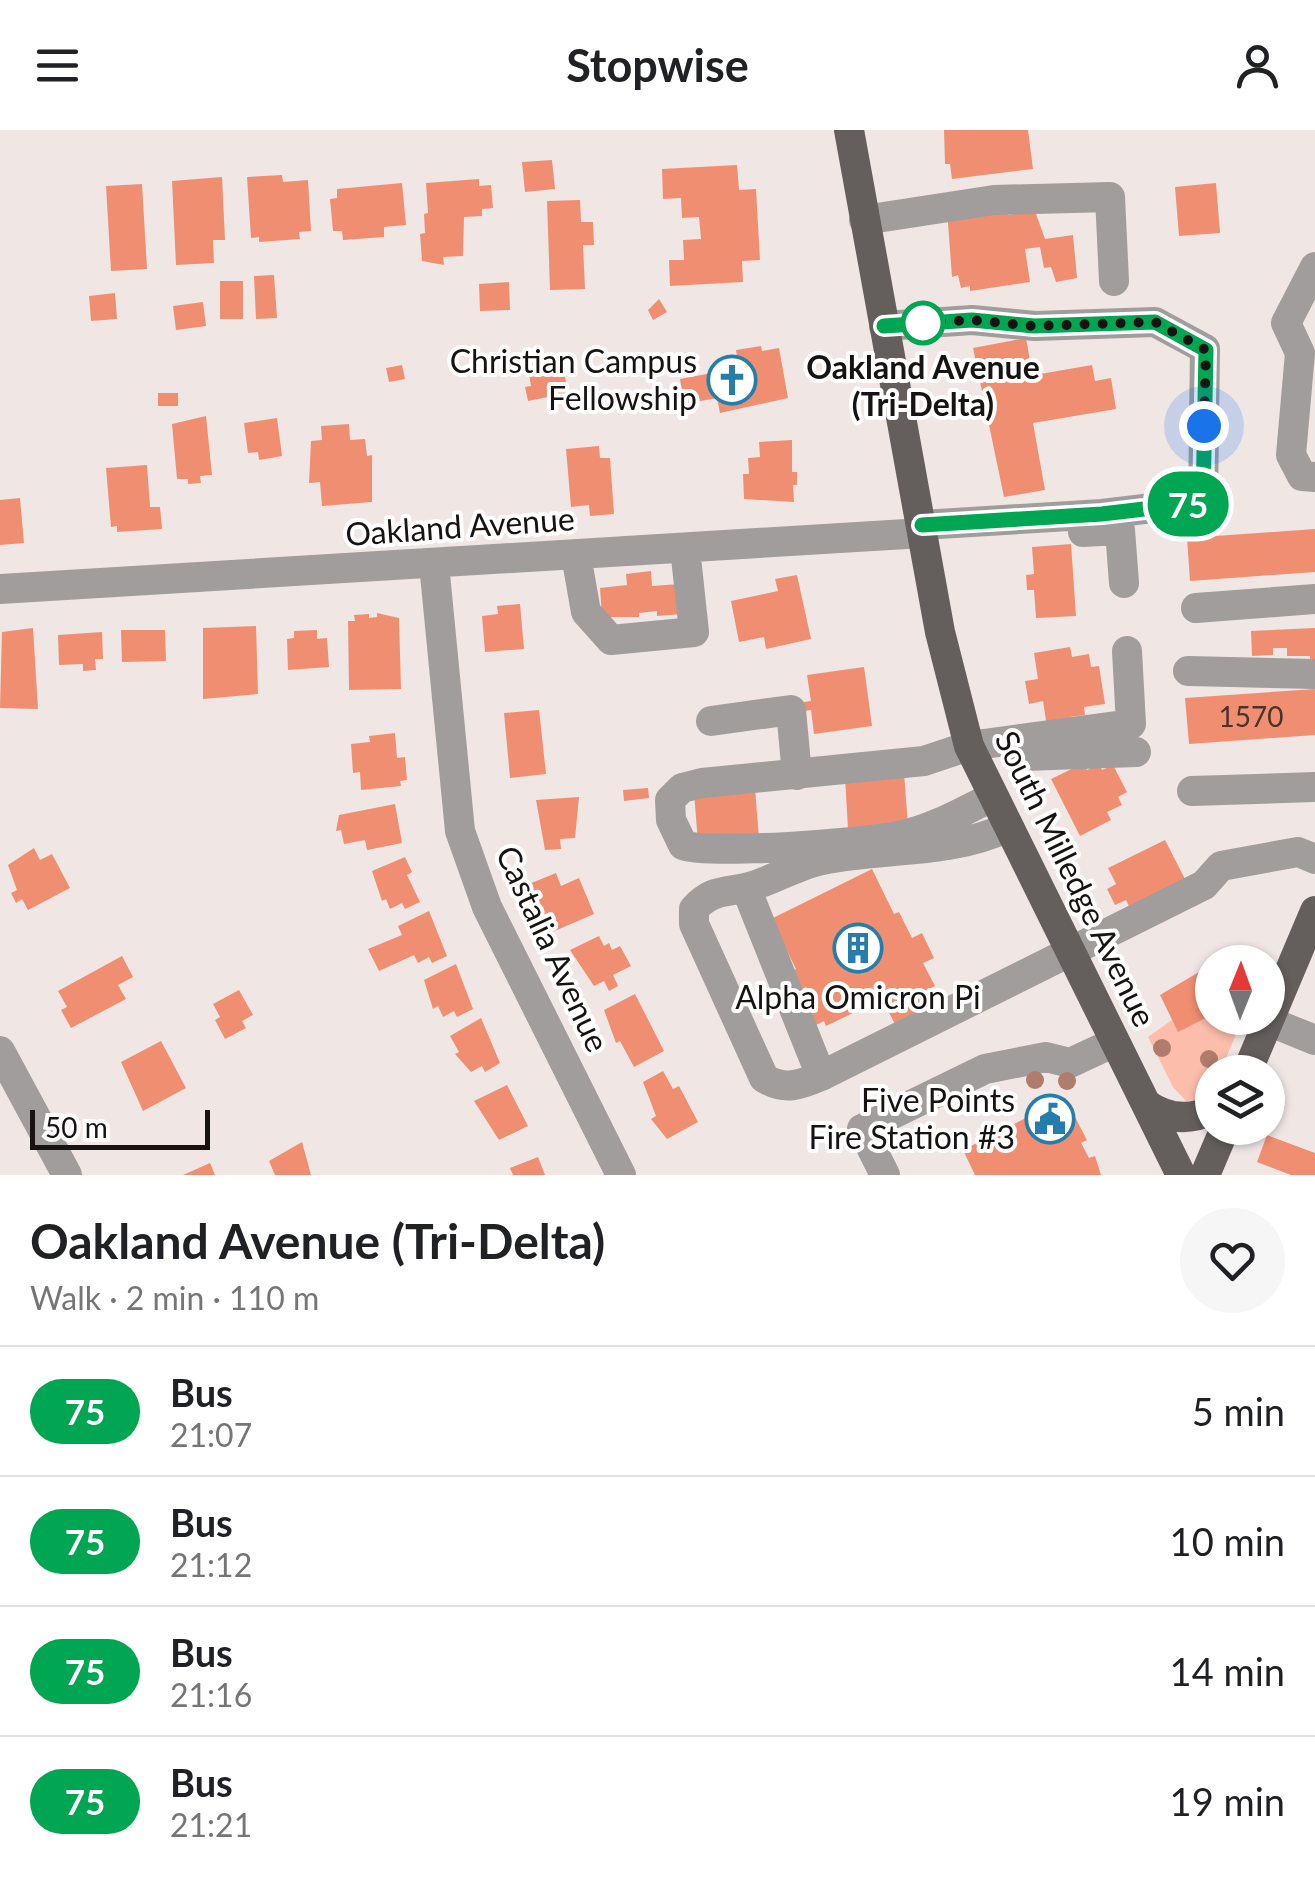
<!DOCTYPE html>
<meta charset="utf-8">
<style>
body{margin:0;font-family:Lato,sans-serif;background:#f6f6f6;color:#202124;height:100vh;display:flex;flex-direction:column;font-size:38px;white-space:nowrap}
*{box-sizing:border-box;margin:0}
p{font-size:32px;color:#757577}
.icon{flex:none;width:55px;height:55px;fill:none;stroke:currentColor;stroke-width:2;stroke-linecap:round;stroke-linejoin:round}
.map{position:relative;height:1045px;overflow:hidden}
.panel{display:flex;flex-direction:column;background:#fff;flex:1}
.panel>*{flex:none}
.badge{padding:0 20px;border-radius:32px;font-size:35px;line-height:65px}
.needle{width:65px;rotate:1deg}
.controls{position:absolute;left:1195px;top:815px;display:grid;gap:20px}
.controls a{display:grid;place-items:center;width:90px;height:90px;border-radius:50%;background:#fff;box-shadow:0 2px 8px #0004;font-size:50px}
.scale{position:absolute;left:30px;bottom:25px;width:180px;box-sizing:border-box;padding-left:10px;border:5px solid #161312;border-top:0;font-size:28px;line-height:35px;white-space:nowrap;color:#161312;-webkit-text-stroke:8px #fff;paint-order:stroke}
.you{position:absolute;width:50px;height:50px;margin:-25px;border:8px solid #fff;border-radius:50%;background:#1a73e8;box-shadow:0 0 0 15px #1a73e833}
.map>.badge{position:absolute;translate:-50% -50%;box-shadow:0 0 0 5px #fff}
.round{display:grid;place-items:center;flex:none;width:105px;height:105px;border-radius:52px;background:#f6f6f6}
.head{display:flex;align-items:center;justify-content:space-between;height:170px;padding:0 30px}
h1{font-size:48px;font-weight:700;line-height:75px}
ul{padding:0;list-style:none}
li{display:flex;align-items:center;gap:30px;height:130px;padding:0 30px;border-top:2px solid #e0e0e0}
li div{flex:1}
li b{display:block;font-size:38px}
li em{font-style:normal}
li .badge{min-width:110px;font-weight:700;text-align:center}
header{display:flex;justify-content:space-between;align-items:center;height:130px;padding:0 30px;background:#fff;font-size:45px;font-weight:700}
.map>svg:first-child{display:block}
</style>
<header><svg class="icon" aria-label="menu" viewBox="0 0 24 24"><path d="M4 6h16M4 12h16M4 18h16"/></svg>Stopwise<svg class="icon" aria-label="person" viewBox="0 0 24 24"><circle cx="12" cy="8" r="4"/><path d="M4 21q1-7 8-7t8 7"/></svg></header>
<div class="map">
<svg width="1315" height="1045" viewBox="0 0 1315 1045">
<rect width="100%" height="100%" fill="#f0e7e5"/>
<!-- green -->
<path fill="#fcbdab" d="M1212 885 1243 888 1220 942H1212V961L1206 969 1186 971 1173 957 1148 907 1172 890 1179 901Z"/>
<!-- building -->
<path fill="#f08e72" d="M944 0H1028L1033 39 952 49 950 34H945Z
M552 30 555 59 525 62 522 32Z
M737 35 739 60 756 59 760 130 742 131 743 152 670 156 669 130H684L683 110 701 109 699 87 682 88 681 68 663 69 662 39Z
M282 45 283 52 308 50 311 101 299 102 300 109 259 112V107L251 108 247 47Z
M222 47 225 110H213L214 133 176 135 172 51Z
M479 49V56L491 55 493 78 482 79V86L464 87 463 126 443 127 444 135 422 131 420 104 425 103 424 84 428 83 426 53Z
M402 53 406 95 384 97V107L343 110 342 101H333L330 69 337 68V59Z
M1216 53 1220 103 1179 106 1175 57Z
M142 54 147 139 111 141 106 56Z
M580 70 581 92H593L594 115H583L585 159 550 160 547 71Z
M1007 78 1008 85 1035 81 1045 109 1073 105 1077 148 1056 152 1051 137 1044 138 1040 117 1025 119 1030 152 970 161V156L961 158 958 145 952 147 947 80Z
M274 145 277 188 256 189 254 146Z
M220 151H243V189H220Z
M509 152 510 180 480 181 479 154Z
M115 163 117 189 91 191 89 166Z
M659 169 667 182 653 190 648 180Z
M203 172 206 196 176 200 173 176Z
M1026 208 1032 242 1023 247 1092 235 1095 251 1111 248 1116 279 1033 293 1045 360 1004 367 973 218Z
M761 216 762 221 779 218 788 268 720 283 717 268 684 274 680 249 739 238 736 220Z
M561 225 568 263 528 271 525 257 531 256 527 231Z
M402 235 405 249 389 252 386 238Z
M158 263H178V276H158Z
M206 286 212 345 200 346 201 353 188 354V349H177L172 294Z
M277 288 282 326 259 330 258 322 248 323 244 293Z
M349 294 350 310 365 309 367 326 372 325V372L322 376 320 352 309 353 311 311 322 310 321 296Z
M792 310V342H797V355H793L794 372 744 369 743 344H749L748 328 760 327 759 312Z
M599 316 600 328H610L614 384 590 386 589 375 571 377 566 319Z
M147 335 150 377H160L162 399 117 402V396L111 397 106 338Z
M20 368 24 413 0 415V370Z
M1315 399V442L1190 451 1187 408Z
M1071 414 1076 486 1036 488 1034 460H1027L1026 445 1034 444 1032 417Z
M651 441 652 456 679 454 682 484 657 486V481L639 483V487H602L600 458 627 455 626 444Z
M797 445 811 509 766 519 764 507 739 512 731 471 778 461 775 449Z
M520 474 524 519 485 522 482 486 498 484 497 476Z
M377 483 399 488 401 559 349 560 348 491H355L354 485 369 484V488L377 487Z
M256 496 258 564 203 569V498Z
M33 498 38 579 0 578 2 502Z
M1315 498V531H1310V526H1287V518H1273V525L1252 526 1251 501Z
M121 500H165L166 531 122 532Z
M317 500V509L327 508 329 537 288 540 287 509 294 508V501Z
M102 502 103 529H95L96 540 83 541V534L59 535 58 505Z
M1070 517 1072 527 1089 524 1091 537 1099 536 1105 574 1084 577 1085 585 1070 587 1071 593 1047 597 1043 571 1029 574 1025 551 1038 549 1034 523Z
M864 537 872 596 814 604 811 580 805 581 804 572 811 571 807 545Z
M1315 559V605L1189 614 1185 568Z
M539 580 546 644 510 648 504 583Z
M395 603 397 628 405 627 407 650 400 651 401 656 361 660 360 642 353 643 351 614 370 612 369 606Z
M1084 633 1087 640 1099 634 1102 640 1113 635 1127 662 1118 667 1122 675 1107 682 1111 690 1080 706 1051 649Z
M904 643 908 695 848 699 845 647Z
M648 658 649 668 624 671 623 660Z
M755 658 759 709 698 713 694 662Z
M579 667 575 708 560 709 561 719 545 720 536 670Z
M395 674 402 713 367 720 365 710 344 714 341 700 336 701 339 685Z
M1165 710 1187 753 1134 787 1126 770 1115 775 1107 759 1116 754 1108 738Z
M34 718 40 730 52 724 70 758 28 780 22 769 16 773 11 763 17 760 8 735Z
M405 727 412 742 407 745 420 772 405 779 402 773 390 779 386 769 382 771 372 741Z
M872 739 894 784 899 782 912 808 922 803 934 828 923 833 935 856 919 864 928 883 897 898 882 869 826 896 824 891 814 896 804 875 812 871 806 857 798 861 789 843 796 839 771 789Z
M556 743 561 756 579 748 594 784 550 803 529 754Z
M429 781 447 826 432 833 429 827 418 833 414 825 379 841 368 819 402 805 398 796Z
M599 806 604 816 609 813 612 820 620 816 631 836 613 845 618 856 609 861 604 851 594 856 570 820Z
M122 826 133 847 118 855 126 869 71 898 61 880 67 877 58 861Z
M456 834 473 879 457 887 454 881 443 887 438 876 433 879 424 850Z
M1199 842 1212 870V885L1178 902 1160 865Z
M239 860 253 885 242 891 246 898 225 909 215 890 220 887 213 874Z
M635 864 664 921 634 937 620 911 616 913 604 880Z
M481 888 500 933 485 942 482 936 471 942 455 924 459 922 450 906Z
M161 911 186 958 143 981 121 932Z
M663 941 673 959 679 956 698 992 667 1009 651 989 656 986 643 952Z
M507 955 528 996 499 1010 474 971Z
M1065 968 1087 1010 1081 1013 1089 1028 1095 1026 1101 1045H975L963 1020Z
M1267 1005 1315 1023V1045H1291L1257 1032Z
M302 1012 311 1045H275L269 1031Z
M538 1027 545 1045H513L510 1038Z
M210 1033 215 1045H183Z"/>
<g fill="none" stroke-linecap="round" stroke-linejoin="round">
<!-- minor -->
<path stroke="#a09d9c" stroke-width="30" d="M864 90 994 70 1110 67 1114 151
M1315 137 1286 193 1300 223 1291 325 1302 346 1315 347
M884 196 972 190 1035 196 1155 192 1205 219 1203 372 1102 384 922 395
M1083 402 1120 400 1124 453
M576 425 586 482 611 510 694 502 685 418
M434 434 460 701 487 777 621 1045
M0 459 923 403
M1196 478 1315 469
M1188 541 1315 544
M711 591 791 580 797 645
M1025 626 1136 622
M1192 661 1315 657
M992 667C962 682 932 699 899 706 867 713 708 725 683 715L671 690 670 670 682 658 702 653 924 631 969 616 1131 594 1127 521
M1006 698C947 725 885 717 822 730 797 735 774 750 749 757 725 763 712 759 694 779V794L764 948C785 961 800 955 821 946L1204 755 1221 736 1298 722 1315 729
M746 758 821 946
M1268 891 1315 910
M0 921 67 1045
M885 1045 862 999 985 939 1046 927 1070 933 1115 912"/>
<!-- major -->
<path stroke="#645e5c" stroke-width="30" d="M849 0 940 502 969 616 1181 1045
M1247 942 1315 781
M1146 974C1167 989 1189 991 1212 980
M1205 1045 1225 998"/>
</g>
<!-- trees -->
<g fill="#b07c6b">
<circle cx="1162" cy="918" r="9"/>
<circle cx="1209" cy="929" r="9"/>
<circle cx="1035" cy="950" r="9"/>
<circle cx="1067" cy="951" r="9"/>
</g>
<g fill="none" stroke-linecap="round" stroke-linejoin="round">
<!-- line casing -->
<g stroke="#fff" stroke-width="22">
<path id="line" d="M884 196 972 190 1034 196 1155 192 1206 220 1203 372 1102 384 922 395"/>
</g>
<!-- line -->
<use href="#line" stroke="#00a651" stroke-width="15"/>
<!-- walk -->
<path stroke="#161312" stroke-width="10" stroke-dasharray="0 18" d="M923 193H914L972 190 1034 196 1155 192 1206 220 1204 296"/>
</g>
<!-- icons -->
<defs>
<g id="church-ring" transform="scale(2.5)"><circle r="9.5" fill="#fff" stroke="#257dab" stroke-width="1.5"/><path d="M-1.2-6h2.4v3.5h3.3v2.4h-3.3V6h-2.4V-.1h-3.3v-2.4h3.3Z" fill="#257dab"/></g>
<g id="building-ring" transform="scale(2.5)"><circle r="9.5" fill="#fff" stroke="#257dab" stroke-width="1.5"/><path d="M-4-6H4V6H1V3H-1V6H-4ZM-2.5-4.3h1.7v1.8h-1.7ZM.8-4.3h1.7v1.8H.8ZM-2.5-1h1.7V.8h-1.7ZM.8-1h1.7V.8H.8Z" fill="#257dab"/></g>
<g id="civic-ring" transform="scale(2.5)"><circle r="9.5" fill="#fff" stroke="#257dab" stroke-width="1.5"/><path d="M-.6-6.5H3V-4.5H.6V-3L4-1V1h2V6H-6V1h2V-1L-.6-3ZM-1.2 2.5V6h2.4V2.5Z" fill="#257dab"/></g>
</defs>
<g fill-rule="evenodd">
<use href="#church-ring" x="732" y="250"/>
<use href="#building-ring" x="858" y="818"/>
<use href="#civic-ring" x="1050" y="989"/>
</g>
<!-- markers -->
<circle fill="#fff" stroke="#00a651" stroke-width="5" cx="923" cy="193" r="20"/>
<g text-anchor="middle" stroke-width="8" stroke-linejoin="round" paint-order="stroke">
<!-- number labels -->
<g font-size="28" fill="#4c322a">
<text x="1251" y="597">1570</text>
</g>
<!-- poi labels -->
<g font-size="32" fill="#161312" stroke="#fff" text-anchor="end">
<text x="697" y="243">Christian Campus<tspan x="697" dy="37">Fellowship</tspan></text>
<text x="858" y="879" text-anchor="middle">Alpha Omicron Pi</text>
<text x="1015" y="982">Five Points<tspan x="1015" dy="37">Fire Station #3</tspan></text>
</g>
<!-- stop labels -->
<g font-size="32" font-weight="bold" fill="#161312" stroke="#fff">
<text x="923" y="249">Oakland Avenue<tspan x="923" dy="37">(Tri-Delta)</tspan></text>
</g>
<!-- street labels -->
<g font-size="32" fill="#161312" stroke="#fff">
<text transform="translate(460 397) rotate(-4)" y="11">Oakland Avenue</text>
<text transform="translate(1075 749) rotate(64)" y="11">South Milledge Avenue</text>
<text transform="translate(552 819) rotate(65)" y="11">Castalia Avenue</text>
</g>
</g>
</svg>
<div class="controls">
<a><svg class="needle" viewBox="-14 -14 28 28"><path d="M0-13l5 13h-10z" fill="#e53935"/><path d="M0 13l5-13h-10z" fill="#757577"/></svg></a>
<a><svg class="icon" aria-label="layers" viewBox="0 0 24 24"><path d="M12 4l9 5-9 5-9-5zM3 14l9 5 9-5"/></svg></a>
</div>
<div class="scale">50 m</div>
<div class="you" style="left:1204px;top:296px"></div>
<b class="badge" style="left:1188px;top:374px;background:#00a651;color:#fff">75</b>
</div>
<section class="panel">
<div class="head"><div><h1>Oakland Avenue (Tri-Delta)</h1><p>Walk · 2 min · 110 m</p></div><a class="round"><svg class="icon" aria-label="heart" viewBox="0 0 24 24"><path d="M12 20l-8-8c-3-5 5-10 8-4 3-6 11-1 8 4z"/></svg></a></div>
<ul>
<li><span class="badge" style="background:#00a651;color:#fff">75</span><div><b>Bus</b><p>21:07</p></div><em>5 min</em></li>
<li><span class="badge" style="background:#00a651;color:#fff">75</span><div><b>Bus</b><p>21:12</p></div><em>10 min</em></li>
<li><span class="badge" style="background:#00a651;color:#fff">75</span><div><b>Bus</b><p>21:16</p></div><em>14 min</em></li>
<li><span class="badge" style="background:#00a651;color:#fff">75</span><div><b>Bus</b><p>21:21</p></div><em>19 min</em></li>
</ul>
</section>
